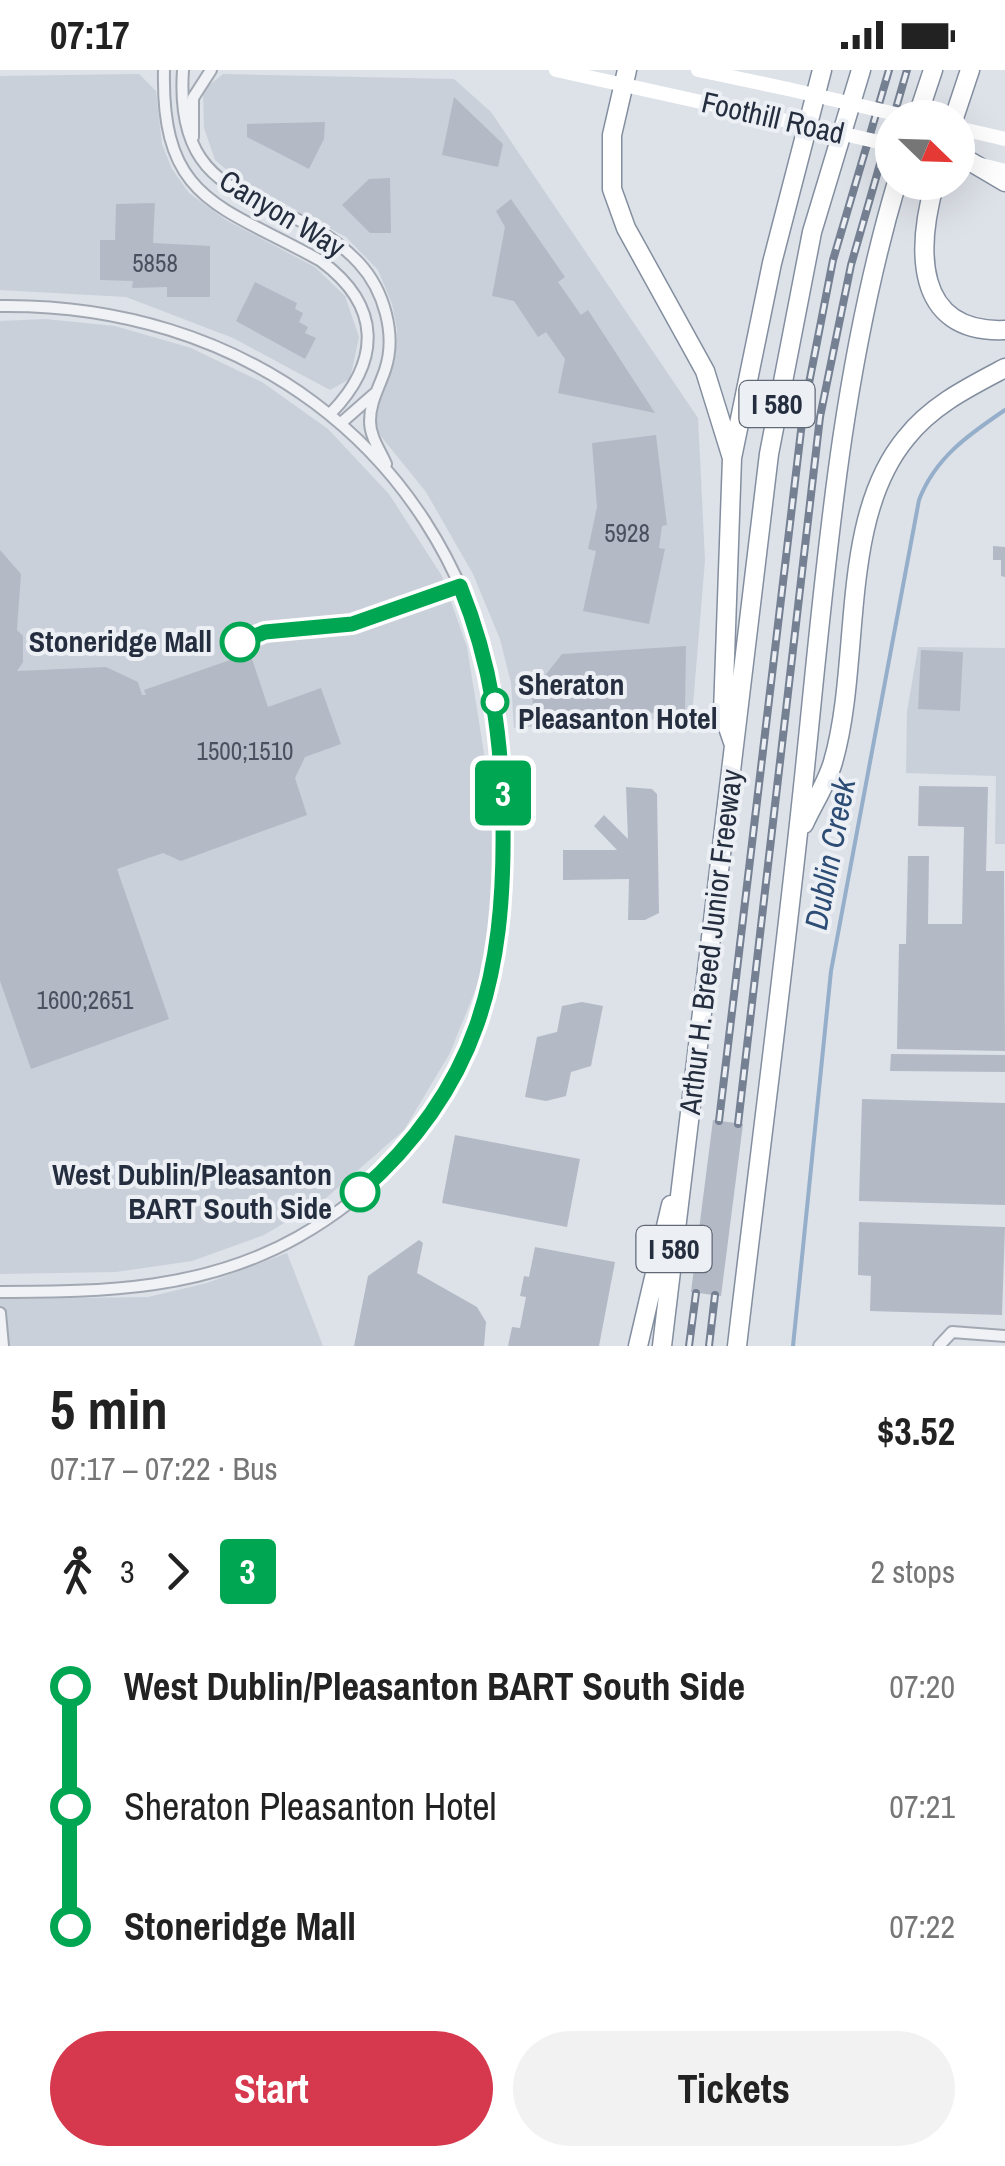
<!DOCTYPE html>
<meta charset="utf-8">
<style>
body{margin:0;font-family:"Archivo Narrow",sans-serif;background:#f2f2f2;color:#222;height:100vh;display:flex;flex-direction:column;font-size:38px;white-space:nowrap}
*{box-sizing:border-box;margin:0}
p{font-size:32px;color:#767676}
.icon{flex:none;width:55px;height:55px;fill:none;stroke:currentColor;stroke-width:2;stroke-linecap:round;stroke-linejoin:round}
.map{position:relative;height:1276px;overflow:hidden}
.details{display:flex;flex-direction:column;background:#fff;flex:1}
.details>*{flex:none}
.badge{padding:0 20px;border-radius:8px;font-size:35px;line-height:65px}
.needle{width:65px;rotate:113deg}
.buttons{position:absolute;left:875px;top:30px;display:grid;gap:20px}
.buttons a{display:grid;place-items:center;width:100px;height:100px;border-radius:50%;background:#fff;box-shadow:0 10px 40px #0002;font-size:50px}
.map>.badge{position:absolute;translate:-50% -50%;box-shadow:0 0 0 5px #fff}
.legs{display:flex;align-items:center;gap:15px;height:110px;padding:0 50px;font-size:32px}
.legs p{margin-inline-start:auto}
.summary{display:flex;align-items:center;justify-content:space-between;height:170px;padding:0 50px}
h1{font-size:55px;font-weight:800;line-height:75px}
.primary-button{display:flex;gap:20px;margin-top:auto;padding:20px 50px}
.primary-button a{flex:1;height:115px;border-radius:60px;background:#d6384d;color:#fff;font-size:40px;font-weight:800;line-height:115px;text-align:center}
.primary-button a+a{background:#f2f2f2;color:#222}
ul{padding:0 50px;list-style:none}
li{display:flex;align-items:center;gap:35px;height:120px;font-size:38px}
li i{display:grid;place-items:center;width:15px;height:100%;margin:0 12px;background:currentColor}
li i::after{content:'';width:25px;height:25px;margin:-12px;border:8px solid;border-radius:50%;background:#fff}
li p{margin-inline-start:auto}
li:first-child i{background:linear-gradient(#0000 50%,currentColor 0)}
li:last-child i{background:linear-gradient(currentColor 50%,#0000 0)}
.status{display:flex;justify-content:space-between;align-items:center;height:70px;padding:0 50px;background:#fff;direction:ltr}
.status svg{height:28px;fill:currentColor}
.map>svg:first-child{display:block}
</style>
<div class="status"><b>07:17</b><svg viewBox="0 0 49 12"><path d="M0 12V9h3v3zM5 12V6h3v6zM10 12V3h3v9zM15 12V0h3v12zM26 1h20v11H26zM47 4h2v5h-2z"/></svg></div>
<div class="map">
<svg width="1005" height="1276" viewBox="0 0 1005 1276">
<rect width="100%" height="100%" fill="#dde1e8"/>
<!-- built -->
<path fill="#cad0da" d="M139 4 156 21 162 74 172 99 189 123 226 150 315 197 345 226 359 267 350 309 330 320 233 268 126 227 0 220V6Z
M223 4 454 9 491 42 698 348 705 490 692 647 514 658 511 613 500 569 473 504 426 422 375 359 376 339 395 290 397 259 392 234 378 200 346 167 234 106 215 90 204 58 203 20Z
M45 249 115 256 191 278 262 312 328 359 389 424 442 506 467 577 491 727 492 831 481 906 450 983 404 1060 326 1128 264 1165 192 1191 116 1202 0 1204V251Z
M918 577 1005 578V774H995L996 706 906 703 907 642Z
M287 1183 323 1276H0V1229L148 1227 207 1213Z"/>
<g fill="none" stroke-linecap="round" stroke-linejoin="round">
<!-- stream -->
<path stroke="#95aeca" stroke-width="4" d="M793 1276 831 901 919 430C935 388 968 365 1005 340"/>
</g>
<!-- building -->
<path fill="#b4bac5" d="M454 27 503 74 498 97 442 85Z
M325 52 324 69 309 99 247 67V54Z
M390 108 391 163H370L342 135 369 109Z
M511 129 565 207 558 212 581 245 588 240 655 343 558 323 565 289 546 262 538 267 514 231 492 226 505 157 496 141Z
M155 133 153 173 210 176V227H167V217L132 218 133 211 100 210V170H115L116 134Z
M255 212 297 233 295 239 303 243 299 252 308 257 305 263 316 268 305 289 236 251Z
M656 365 667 455 662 456 659 478 665 479 649 554 583 541 596 481 588 479 597 437 592 373Z
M993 476 1005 477V507L1001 506V490H993Z
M0 480 21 504 17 560 23 566V592L17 601 106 597 138 612 142 625H146L144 620 250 583 268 637 321 618 341 674 305 687 295 708 307 745 181 791 163 783 117 799 169 949 31 999 0 911Z
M686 576 685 640 534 652 532 622 562 584Z
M921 580 963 582 960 641 918 639Z
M919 716 988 717 986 801H1004L1005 981 897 979 899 874H906L908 786H929L928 854H962L964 757 918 756Z
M626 717 652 719 657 724 659 843 645 850H628L629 809 563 810V780H617L594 756 604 745 628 769Z
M582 932 603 936 591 996 571 1002 566 1026 546 1031 525 1027 537 967 557 962 562 936Z
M891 984 1005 985V1002L890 1001Z
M862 1029 1005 1033V1135L859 1131Z
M713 1050 743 1054 721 1226 691 1222Z
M455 1065 580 1089 567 1157 442 1133Z
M859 1152 1005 1157 1002 1245 870 1241 871 1206 858 1205Z
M419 1170 423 1173 417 1203 477 1237 486 1252 484 1276H354L368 1206Z
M535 1177 615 1192 599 1276H508L512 1257 520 1258 526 1227 520 1226 524 1206 529 1207Z"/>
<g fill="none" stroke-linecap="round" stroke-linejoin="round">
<!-- street casing -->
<g stroke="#a2a8b2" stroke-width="14">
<path id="street" d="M164 0C161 133 222 135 321 191 382 236 381 291 331 343
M183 0C173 146 287 115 359 193 384 220 397 265 385 300 379 318 370 332 370 351 370 367 380 380 386 394
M193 67V28L211 0
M0 236C238 233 437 373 491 610 502 661 502 712 503 763 506 931 451 1080 298 1167 204 1220 105 1222 0 1222
M341 353 374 324
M0 1243 3 1276
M939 1276 952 1262 1005 1266"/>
</g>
<!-- highway casing -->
<g stroke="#838e9f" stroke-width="21">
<path id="highway" d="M627 0 612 65V119L626 158 705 301 732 388
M917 48 933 0
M954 48 970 0
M971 92 1005 112
M935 112C917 176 912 264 1005 260
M733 672 723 643 732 388 772 193 822 0
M804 754C813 734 827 713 833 692 862 592 838 450 906 368 932 335 969 317 1005 298
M638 1276 671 1135
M662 1276 769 384 812 162 861 0
M737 1276C760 1080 786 884 806 688 826 494 841 301 897 112"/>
</g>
<!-- street -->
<use href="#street" stroke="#f0f2f6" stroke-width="10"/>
<!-- secondary -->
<path stroke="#fff" stroke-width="14" d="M556 0 778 49
M698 0 788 19
M958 58 1005 69
M958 89 1005 101"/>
<!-- highway -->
<use href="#highway" stroke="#fff" stroke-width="18"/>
<!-- rail casing -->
<g stroke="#758092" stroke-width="8">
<path id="rail" d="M719 1051 803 344 833 190 889 0
M738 1054 820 347 851 195 907 0
M689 1276 696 1223
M709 1276 715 1225"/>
</g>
<!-- rail -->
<use href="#rail" stroke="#ecf0f5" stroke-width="4" stroke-dasharray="11" stroke-linecap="butt"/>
<!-- secondary-bridge -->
<path stroke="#fff" stroke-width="14" d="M788 19 913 48
M778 49 892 75"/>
</g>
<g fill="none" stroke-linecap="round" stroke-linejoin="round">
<!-- line-1 casing -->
<g stroke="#fff" stroke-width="22">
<path id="line-1" d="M240 572 265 562 352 554 460 516C492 595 502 670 503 754 505 905 478 1018 360 1122"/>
</g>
<!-- line-1 -->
<use href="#line-1" stroke="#00a651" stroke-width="15"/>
</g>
<!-- markers -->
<g fill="#fff" stroke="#00a651" stroke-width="5">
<circle cx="240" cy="572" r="18"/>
<circle cx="495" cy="632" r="12"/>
<circle cx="360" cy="1122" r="18"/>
</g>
<g text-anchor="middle" stroke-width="8" stroke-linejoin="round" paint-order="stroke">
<!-- number labels -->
<g font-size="25" fill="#495160">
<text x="155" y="202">5858</text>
<text x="627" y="472">5928</text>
<text x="245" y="690">1500;1510</text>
<text x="85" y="939">1600;2651</text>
</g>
<!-- shield labels -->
<g fill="#ecf0f5" stroke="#616876" stroke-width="2.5">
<rect x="739.5" y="311" width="75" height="46" rx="8"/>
<rect x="636.5" y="1156" width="75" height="46" rx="8"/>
</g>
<g font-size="28" font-weight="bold" fill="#252e3f">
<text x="777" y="344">I 580</text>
<text x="674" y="1189">I 580</text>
</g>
<!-- street labels -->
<g font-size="30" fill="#252e3f" stroke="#ecf0f5">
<text transform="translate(773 48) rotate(13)" y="10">Foothill Road</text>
<text transform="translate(282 144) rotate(31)" y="10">Canyon Way</text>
<text transform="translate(711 872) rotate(-83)" y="10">Arthur H. Breed Junior Freeway</text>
</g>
<!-- stop labels -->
<g font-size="30" font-weight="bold" fill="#252e3f" stroke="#ecf0f5" text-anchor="end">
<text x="212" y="582">Stoneridge Mall</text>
<text x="518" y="625" text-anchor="start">Sheraton<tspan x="518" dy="34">Pleasanton Hotel</tspan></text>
<text x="332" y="1115">West Dublin/Pleasanton<tspan x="332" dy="34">BART South Side</tspan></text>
</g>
<!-- water labels -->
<g font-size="32" font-style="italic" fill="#2d4c75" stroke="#ecf0f5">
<text transform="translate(830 784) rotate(-79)" y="11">Dublin Creek</text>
</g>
</g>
</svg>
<div class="buttons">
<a><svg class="needle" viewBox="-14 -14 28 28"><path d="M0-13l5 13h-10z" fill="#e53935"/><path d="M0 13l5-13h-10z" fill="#767676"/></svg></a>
</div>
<b class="badge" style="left:503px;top:723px;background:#00a651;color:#fff">3</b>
</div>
<section class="details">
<div class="summary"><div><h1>5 min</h1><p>07:17 – 07:22 · Bus</p></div><b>$3.52</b></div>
<div class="legs"><svg class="icon" aria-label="walk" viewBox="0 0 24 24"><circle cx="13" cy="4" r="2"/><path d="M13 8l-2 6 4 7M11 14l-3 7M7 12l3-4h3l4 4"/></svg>3<svg class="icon" aria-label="forward" viewBox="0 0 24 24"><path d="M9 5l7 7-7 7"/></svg><b class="badge" style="background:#00a651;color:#fff">3</b><p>2 stops</p></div>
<ul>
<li><i style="color:#00a651"></i><b>West Dublin/Pleasanton BART South Side</b><p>07:20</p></li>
<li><i style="color:#00a651"></i><span>Sheraton Pleasanton Hotel</span><p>07:21</p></li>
<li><i style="color:#00a651"></i><b>Stoneridge Mall</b><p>07:22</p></li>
</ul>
<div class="primary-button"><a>Start</a><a>Tickets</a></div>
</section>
